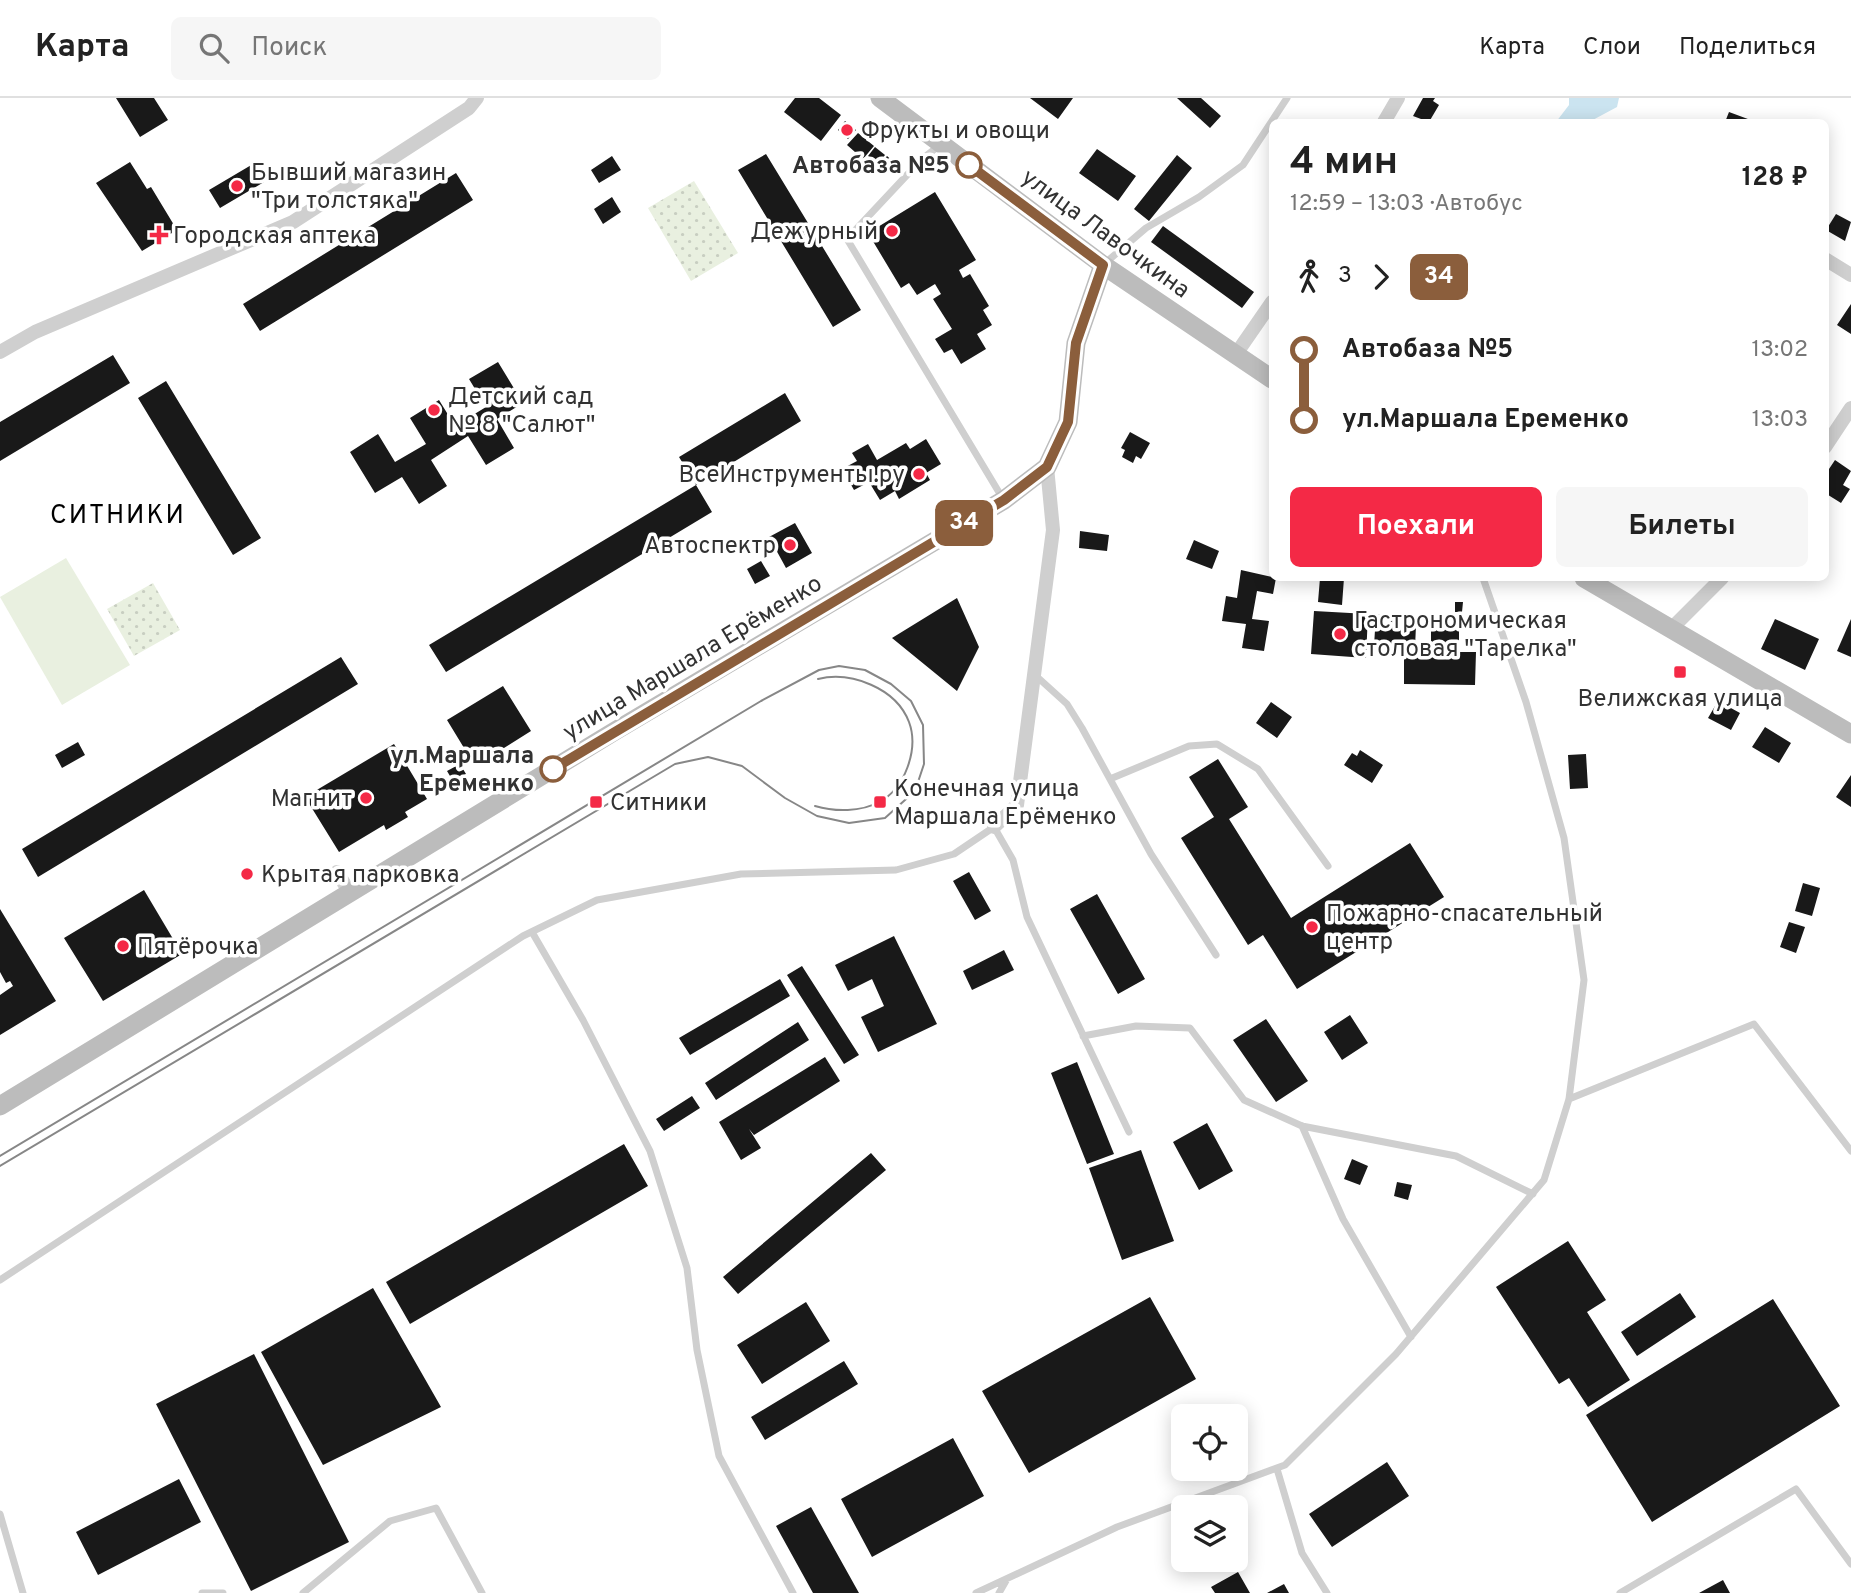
<!DOCTYPE html>
<html lang="ru">
<meta charset="utf-8">
<style>
body{margin:0;font-family:Overpass,sans-serif;background:#f6f6f6;color:#222;height:100vh;display:flex;flex-direction:column;font-size:26px;white-space:nowrap}
*{box-sizing:border-box;margin:0}
p{font-size:23px;color:#767676}
.icon{flex:none;width:38px;height:38px;fill:none;stroke:currentColor;stroke-width:2;stroke-linecap:round;stroke-linejoin:round}
.map{position:relative;flex:1;overflow:hidden}
.sheet{position:absolute;left:1269px;top:21px;width:560px;height:462px;display:flex;flex-direction:column;background:#fff;border-radius:10px;box-shadow:0 4px 18px #0003}
.sheet>*{flex:none}
.badge{padding:0 14px;border-radius:10px;font-size:24px;line-height:46px}
.controls{position:absolute;left:1171px;top:1306px;display:grid;gap:14px}
.controls a{display:grid;place-items:center;width:77px;height:77px;border-radius:10px;background:#fff;box-shadow:0 4px 18px #0003;font-size:35px}
.map>.badge{position:absolute;translate:-50% -50%;box-shadow:0 0 0 4px #fff}
.legs{display:flex;align-items:center;gap:10px;height:77px;padding:0 21px;font-size:23px}
.legs p{margin-inline-start:auto}
.overview{display:flex;align-items:center;justify-content:space-between;height:119px;padding:0 21px}
h1{font-size:38px;font-weight:700;line-height:52px}
.button{display:flex;gap:14px;margin-top:auto;padding:14px 21px}
.button a{flex:1;height:80px;border-radius:10px;background:#f42946;color:#fff;font-size:28px;font-weight:700;line-height:80px;text-align:center}
.button a+a{background:#f6f6f6;color:#222}
ul{padding:0 21px;list-style:none}
li{display:flex;align-items:center;gap:24px;height:70px;font-size:26px}
li i{display:grid;place-items:center;width:10px;height:100%;margin:0 9px;background:currentColor}
li i::after{content:'';width:18px;height:18px;margin:-9px;border:5px solid;border-radius:50%;background:#fff}
li p{margin-inline-start:auto}
li:first-child i{background:linear-gradient(#0000 50%,currentColor 0)}
li:last-child i{background:linear-gradient(currentColor 50%,#0000 0)}
header{display:flex;align-items:center;gap:42px;box-sizing:border-box;height:98px;padding:0 35px;background:#fff;border-bottom:2px solid #e0e0e0}
header strong{font-size:33px}
nav{display:flex;gap:38px;margin-inline-start:auto;font-size:24px}
.search{width:490px;height:63px;background:#f6f6f6;display:flex;align-items:center;gap:18px;box-sizing:border-box;padding:0 24px;border-radius:10px;color:#767676;font-size:26px}
.map>svg:first-child{display:block}
</style>
<header>
<strong>Карта</strong>
<div class="search"><svg class="icon" aria-label="search" viewBox="0 0 24 24"><circle cx="10" cy="10" r="6"/><path d="M15 15l6 6"/></svg>Поиск</div>
<nav><a>Карта</a><a>Слои</a><a>Поделиться</a></nav>
</header>
<div class="map">
<svg width="1851" height="1495" viewBox="0 0 1851 1495">
<defs>
<pattern id="green-dots" width="8" height="8" patternUnits="userSpaceOnUse" patternTransform="scale(1.75)"><rect width="8" height="8" fill="#e9f0e0"/><path d="M2 2h.1M6 6h.1" fill="none" stroke="#c8cec1" stroke-width="1.8" stroke-linecap="round"/></pattern>
</defs>
<rect width="100%" height="100%" fill="#fff"/>
<!-- green -->
<path fill="url(#green-dots)" d="M694 83 738 155 691 183 648 110Z
M153 485 180 532 134 558 107 511Z"/>
<!-- pitch -->
<path fill="#e9f0e0" d="M66 460 130 567 62 607 0 499Z"/>
<!-- water -->
<path fill="#cbe4f0" d="M1569 0H1619L1617 9 1589 24H1556L1569 7Z"/>
<!-- building -->
<path fill="#191919" d="M116 0H154L168 22 140 39Z
M795 0H819L841 17 821 43 784 14Z
M1030 0H1073L1058 21Z
M1177 0H1201L1221 18 1210 30Z
M1423 0H1435L1433 3 1439 7 1429 24 1413 18Z
M1729 14 1756 24H1725Z
M845 23 856 32 848 41 838 32Z
M858 35 874 48 863 61 847 47Z
M875 49 885 57 878 66 868 58Z
M1097 51 1136 78 1118 103 1079 75Z
M766 56 861 212 833 229 738 72Z
M1177 57 1192 70 1149 123 1134 111Z
M612 58 621 72 599 85 591 72Z
M887 58 896 66 888 75 879 68Z
M130 64 147 91 151 89 177 132 142 153 96 85Z
M253 66 264 84 220 110 209 92Z
M456 75 473 102 260 233 243 206Z
M935 94 976 162 959 172 963 180 970 176 989 208 983 212 992 227 977 236 986 251 961 266 952 251 944 255 935 241 952 231 933 201 941 196 935 186 917 197 909 185 901 190 868 135Z
M612 99 621 114 603 126 594 111Z
M1836 116 1851 124 1845 143 1826 132Z
M1163 128 1254 194 1242 210 1151 144Z
M1851 206V236L1837 227Z
M113 257 130 285 0 363V324Z
M498 264 523 305 497 321 514 350 486 367 468 338 431 362 447 388 419 406 402 379 375 395 350 354 378 336 395 364 426 346 410 320 439 302 455 328 486 309 469 281Z
M166 283 261 440 233 457 138 300Z
M785 295 801 323 696 387 679 359Z
M1130 334 1150 345 1141 361 1136 358 1133 365 1122 359 1125 352 1121 350Z
M926 341 941 366 926 375 930 382 899 401 895 393 880 402 869 384 854 392 842 371 857 363 852 355 868 346 877 362 906 345 910 351Z
M1835 362 1851 373 1843 387 1850 391 1841 405 1825 395V377Z
M696 387 712 414 446 574 429 547Z
M795 425 812 455 786 470 769 439Z
M1080 433 1109 437 1107 453 1079 450Z
M1194 442 1219 453 1212 471 1186 461Z
M761 463 770 478 755 486 747 471Z
M1241 472 1276 480 1273 496 1257 493 1252 521 1269 523 1264 553 1242 550 1246 526 1222 523 1226 498 1237 500Z
M1320 480H1344L1342 507 1318 504Z
M957 500 979 549 957 593 892 540Z
M1455 504H1463L1462 514H1455Z
M1314 513 1368 516 1366 560 1311 556Z
M1376 516 1395 517V526L1416 527 1415 550 1374 548Z
M1775 521 1819 541 1805 572 1761 551Z
M1851 521V559L1837 553Z
M1431 523H1459V554H1476L1475 587 1404 586V554H1431Z
M341 559 358 586 38 779 22 751Z
M503 588 531 633 475 668 447 622Z
M1718 603 1740 615 1731 632 1708 620Z
M1271 604 1292 619 1277 640 1256 625Z
M1765 629 1791 645 1779 665 1752 649Z
M78 644 85 657 62 670 55 657Z
M394 646 427 701 405 714 408 719 386 732 384 727 339 754 305 699Z
M1360 652 1383 667 1372 685 1344 667 1352 655 1357 658Z
M1586 656 1588 690 1570 691 1568 657Z
M1218 661 1248 709 1229 721 1291 820 1410 745 1444 799 1297 891 1263 837 1248 847 1181 740 1214 719 1189 679Z
M460 666 466 676 453 683 447 673Z
M1851 677V709L1836 699Z
M969 774 991 813 975 822 953 783Z
M1803 785 1820 790 1812 818 1795 813Z
M144 792 182 856 103 903 64 840Z
M1097 796 1145 881 1118 896 1070 811Z
M0 811 56 903 0 937V897L13 888 10 883 6 885 0 874Z
M1789 824 1805 829 1796 855 1780 849Z
M894 838 937 926 878 954 861 919 884 908 872 881 848 893 835 867Z
M1004 852 1014 872 972 892 963 873Z
M802 868 859 957 844 966 787 877Z
M780 881 790 898 690 957 679 940Z
M1350 917 1368 945 1342 962 1324 934Z
M1266 921 1308 983 1276 1004 1233 942Z
M798 924 809 942 716 1002 705 985Z
M825 959 840 983 754 1037 749 1031 761 1050 741 1062 719 1024Z
M1077 964 1114 1056 1087 1066 1051 975Z
M692 998 700 1010 664 1033 656 1021Z
M1207 1025 1233 1073 1199 1092 1173 1044Z
M624 1046 648 1088 410 1226 386 1184Z
M1141 1052 1174 1143 1122 1162 1089 1070Z
M871 1055 886 1072 738 1196 723 1179Z
M1352 1061 1368 1068 1360 1087 1344 1081Z
M1397 1084 1412 1087 1408 1102 1394 1098Z
M1568 1143 1606 1202 1587 1214 1630 1282 1588 1309 1569 1280 1559 1286 1496 1189Z
M373 1190 441 1309 323 1367 261 1254Z
M1680 1195 1696 1219 1637 1258 1621 1234Z
M1150 1199 1196 1281 1029 1375 982 1293Z
M1773 1201 1840 1308 1652 1424 1586 1317Z
M806 1204 830 1243 762 1286 737 1247Z
M254 1256 349 1444 251 1493 156 1306Z
M844 1263 858 1286 765 1342 751 1319Z
M953 1340 984 1398 872 1459 841 1401Z
M1387 1364 1409 1398 1332 1449 1309 1416Z
M179 1381 201 1424 98 1477 76 1434Z
M811 1409 859 1495H813L776 1428Z
M1238 1474 1250 1495H1215L1211 1489Z
M1723 1482 1730 1495H1699Z
M1284 1486 1289 1495H1267Z"/>
<g fill="none" stroke-linecap="round" stroke-linejoin="round">
<!-- lane -->
<path stroke="#cfcfcf" stroke-width="7" d="M940 47 922 61 847 141 1003 401
M1104 166 1146 130 1199 99 1243 67 1287 0
M1035 577 1067 606 1082 630 1151 756 1216 857
M1110 681 1189 648 1217 646 1258 671 1328 768
M532 834 583 922 650 1053 687 1170 697 1252 719 1358 793 1495
M1083 938 1136 928 1190 930 1244 1002 1302 1028 1456 1058 1533 1096
M1569 1001 1754 926 1851 1053
M1302 1028 1343 1121 1411 1239
M0 1182 523 838 597 802 741 776 896 772 954 756 994 729 1013 762 1027 819 1129 1034
M1277 1371 1302 1455 1327 1495
M0 1416 23 1495
M202 1495H223
M303 1495 390 1423 436 1410 482 1495
M976 1495 1117 1429 1285 1367 1396 1256 1544 1082 1569 1001 1584 882 1564 740 1526 604 1483 480
M999 1495 1007 1481
M1620 1495 1796 1391 1851 1466"/>
<!-- street -->
<path stroke="#cfcfcf" stroke-width="14" d="M1384 24 1398 0
M1825 161 1851 177
M0 254 35 234 293 124 469 10 477 0
M1236 256 1272 204
M1825 349 1851 310
M1672 530 1722 480
M994 729 1017 707 1053 432 1047 369
M337 774 350 795"/>
<!-- secondary -->
<path stroke="#bcbcbc" stroke-width="19" d="M880 0 1103 167 1272 281
M1584 480 1851 636
M0 1008 615 633 1004 402 1047 369 1068 324 1076 245 1103 167"/>
<!-- tram -->
<path stroke="#878787" stroke-width="2" d="M815 708C835 714 861 714 879 704 905 691 919 651 909 624 896 590 851 573 818 581
M0 1058 761 603 819 572 839 568 865 572 891 586 911 603 923 627 924 666 915 693 885 720 849 725 817 718 785 700 742 668 708 659 675 666 0 1068"/>
</g>
<g fill="none" stroke-linecap="round" stroke-linejoin="round">
<!-- line-1 casing -->
<g stroke="#fff" stroke-width="16">
<path id="line-1" d="M553 671 1004 402 1047 369 1068 324 1076 245 1103 167 969 67"/>
</g>
<!-- line-1 -->
<use href="#line-1" stroke="#8b5e3c" stroke-width="10"/>
</g>
<!-- markers -->
<g fill="#f42946" stroke="#fff" stroke-width="2.5">
<circle cx="847" cy="32" r="7"/>
<circle cx="237" cy="88" r="7"/>
<circle cx="892" cy="133" r="7"/>
<path d="M155.5 126.5h7v7h7v7h-7v7h-7v-7h-7v-7h7z"/>
<circle cx="434" cy="312" r="7"/>
<circle cx="919" cy="376" r="7"/>
<circle cx="790" cy="447" r="7"/>
<circle cx="1340" cy="536" r="7"/>
<rect x="1673" y="567" width="14" height="14" rx="3.5"/>
<circle cx="366" cy="700" r="7"/>
<rect x="589" y="697" width="14" height="14" rx="3.5"/>
<rect x="873" y="697" width="14" height="14" rx="3.5"/>
<circle cx="247" cy="776" r="7"/>
<circle cx="1312" cy="829" r="7"/>
<circle cx="123" cy="848" r="7"/>
</g>
<g fill="#fff" stroke="#8b5e3c" stroke-width="3.5">
<circle cx="969" cy="67" r="12"/>
<circle cx="553" cy="671" r="12"/>
</g>
<g text-anchor="middle" stroke-width="7" stroke-linejoin="round" paint-order="stroke">
<!-- poi labels -->
<g font-size="24" fill="#323232" stroke="#fff" text-anchor="start">
<text x="861" y="40">Фрукты и овощи</text>
<text x="251" y="82">Бывший магазин<tspan x="251" dy="28">"Три толстяка"</tspan></text>
<text x="878" y="141" text-anchor="end">Дежурный</text>
<text x="173" y="145">Городская аптека</text>
<text x="448" y="306">Детский сад<tspan x="448" dy="28">№ 8 "Салют"</tspan></text>
<text x="905" y="384" text-anchor="end">ВсеИнструменты.ру</text>
<text x="776" y="455" text-anchor="end">Автоспектр</text>
<text x="1354" y="530">Гастрономическая<tspan x="1354" dy="28">столовая "Тарелка"</tspan></text>
<text x="1680" y="608" text-anchor="middle">Велижская улица</text>
<text x="894" y="698">Конечная улица<tspan x="894" dy="28">Маршала Ерёменко</tspan></text>
<text x="352" y="708" text-anchor="end">Магнит</text>
<text x="610" y="712">Ситники</text>
<text x="261" y="784">Крытая парковка</text>
<text x="1326" y="823">Пожарно-спасательный<tspan x="1326" dy="28">центр</tspan></text>
<text x="137" y="856">Пятёрочка</text>
</g>
<!-- stop labels -->
<g font-size="24" font-weight="bold" fill="#323232" stroke="#fff" text-anchor="end">
<text x="950" y="75">Автобаза №5</text>
<text x="534" y="665">ул.Маршала<tspan x="534" dy="28">Еременко</tspan></text>
</g>
<!-- street labels -->
<g font-size="24" fill="#323232" stroke="#fff">
<text transform="translate(1106 135) rotate(36)" y="8">улица Лавочкина</text>
<text transform="translate(692 559) rotate(-31)" y="8">улица Маршала Ерёменко</text>
</g>
<!-- neighbourhood labels -->
<g font-size="26" letter-spacing="2" fill="#000" stroke="#fff">
<text x="118" y="425">СИТНИКИ</text>
</g>
</g>
</svg>
<div class="controls">
<a><svg class="icon" aria-label="locate" viewBox="0 0 24 24"><circle cx="12" cy="12" r="6"/><path d="M12 2v4M12 18v4M2 12h4M18 12h4"/></svg></a>
<a><svg class="icon" aria-label="layers" viewBox="0 0 24 24"><path d="M12 4l9 5-9 5-9-5zM3 14l9 5 9-5"/></svg></a>
</div>
<b class="badge" style="left:964px;top:425px;background:#8b5e3c;color:#fff">34</b>
<section class="sheet">
<div class="overview"><div><h1>4 мин</h1><p>12:59 – 13:03 · Автобус</p></div><b>128 ₽</b></div>
<div class="legs"><svg class="icon" aria-label="walk" viewBox="0 0 24 24"><circle cx="13" cy="4" r="2"/><path d="M13 8l-2 6 4 7M11 14l-3 7M7 12l3-4h3l4 4"/></svg>3<svg class="icon" aria-label="forward" viewBox="0 0 24 24"><path d="M9 5l7 7-7 7"/></svg><b class="badge" style="background:#8b5e3c;color:#fff">34</b></div>
<ul>
<li><i style="color:#8b5e3c"></i><b>Автобаза №5</b><p>13:02</p></li>
<li><i style="color:#8b5e3c"></i><b>ул.Маршала Еременко</b><p>13:03</p></li>
</ul>
<div class="button"><a>Поехали</a><a>Билеты</a></div>
</section>
</div>
